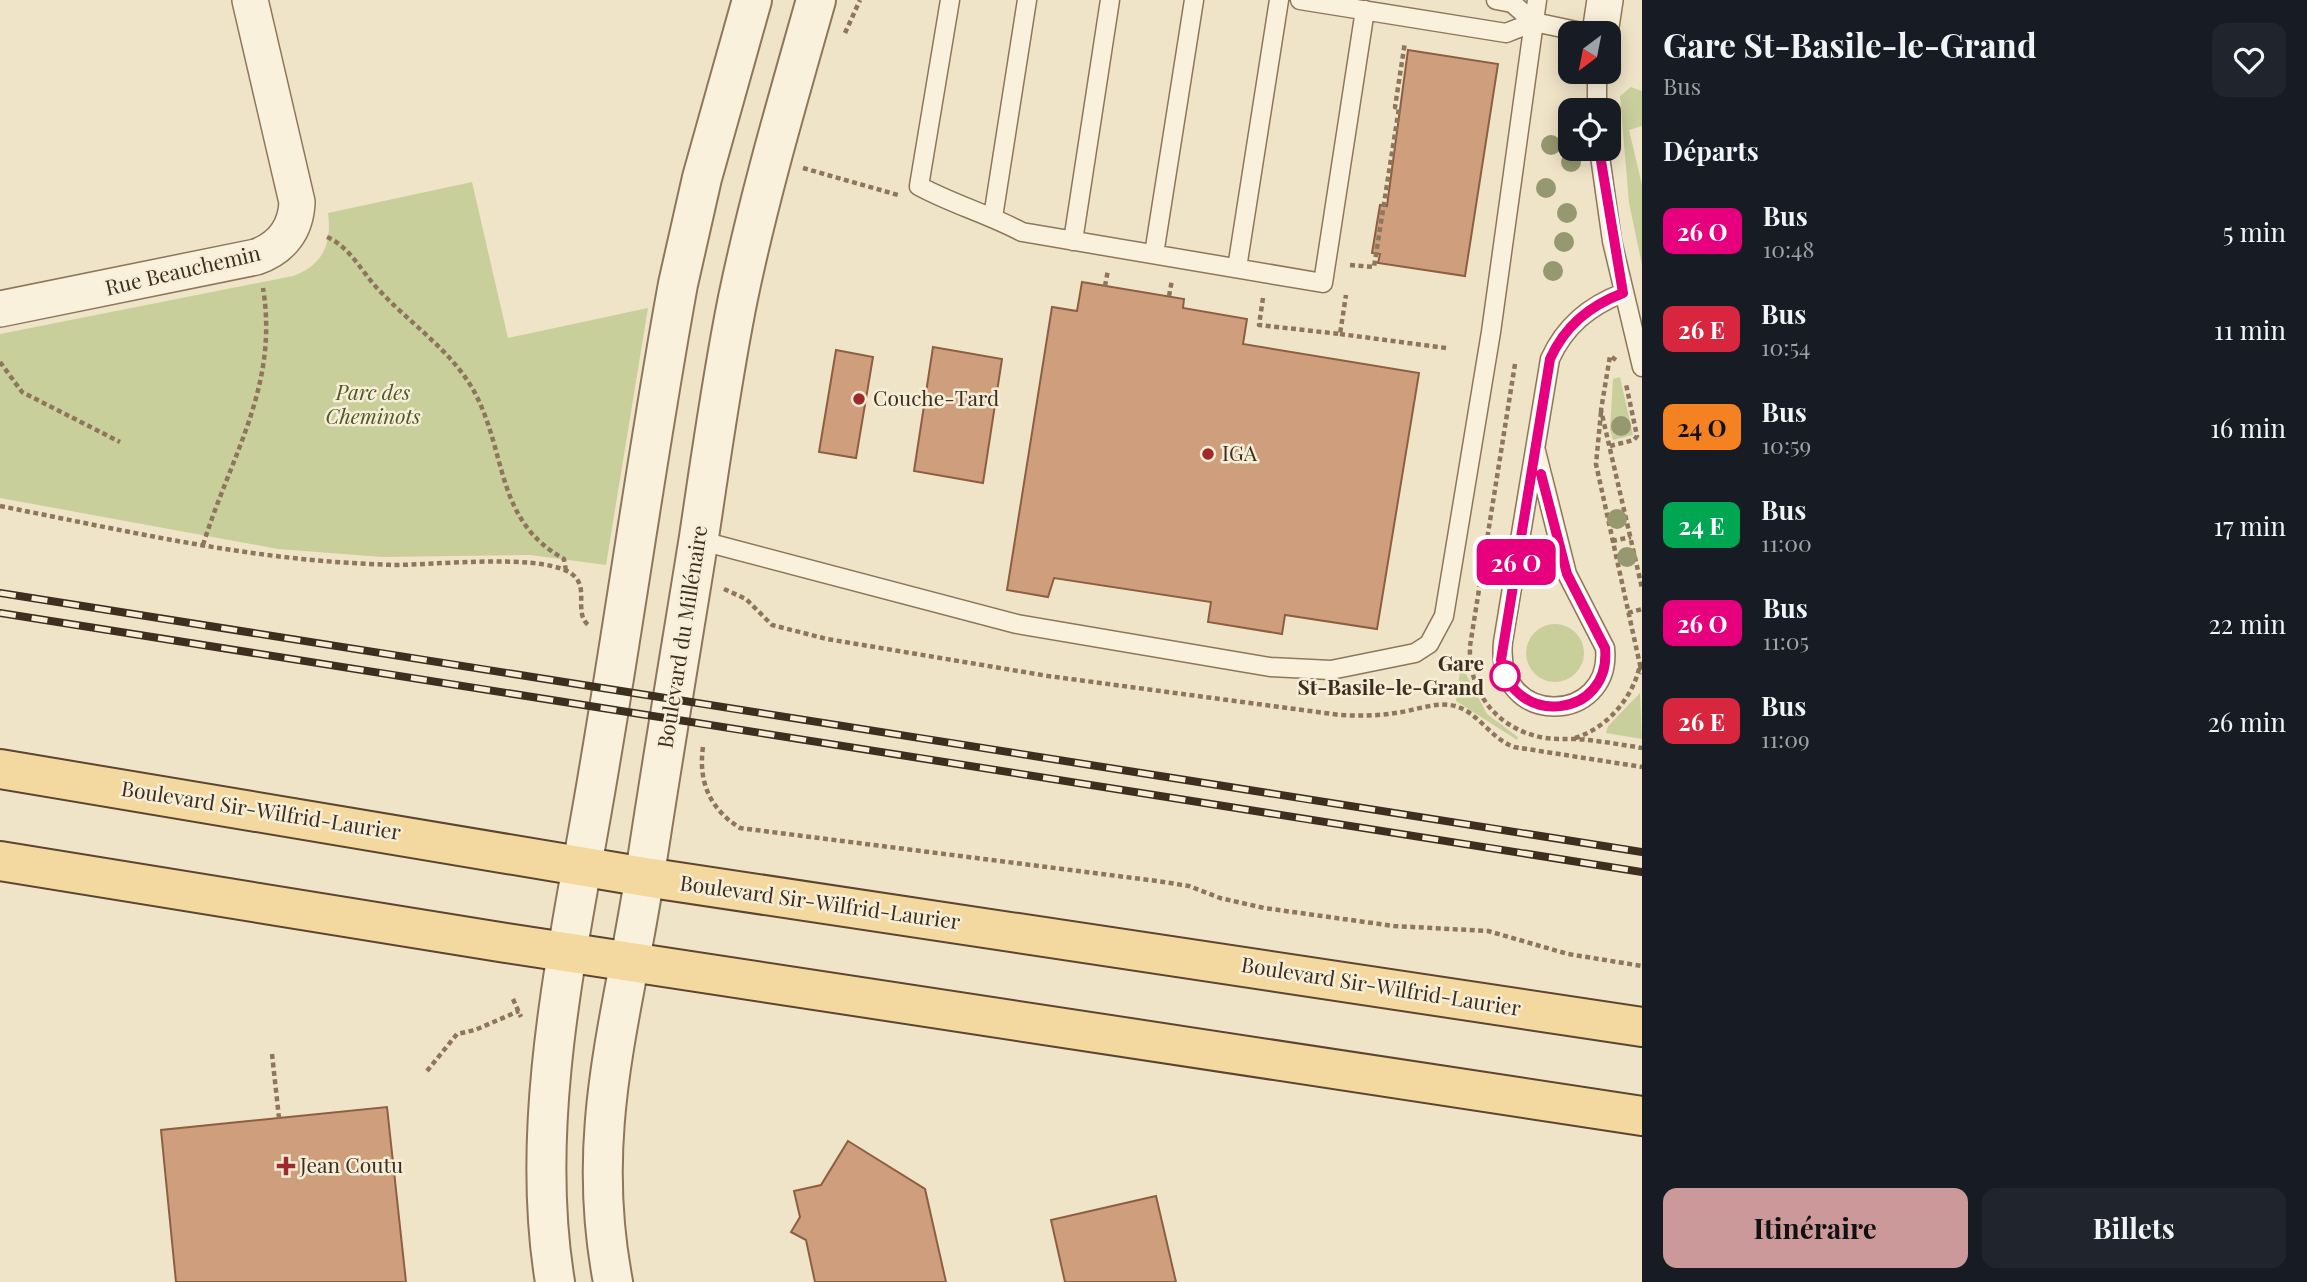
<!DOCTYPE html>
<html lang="fr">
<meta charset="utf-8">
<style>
body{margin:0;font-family:"Playfair Display",serif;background:#20242c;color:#f1f3f6;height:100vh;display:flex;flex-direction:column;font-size:26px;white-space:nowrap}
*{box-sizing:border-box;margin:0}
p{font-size:23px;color:#9ea1a6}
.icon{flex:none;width:38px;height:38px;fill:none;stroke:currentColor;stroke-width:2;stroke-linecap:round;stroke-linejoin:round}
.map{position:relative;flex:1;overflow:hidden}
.panel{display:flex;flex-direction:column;background:#171b24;width:665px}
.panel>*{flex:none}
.badge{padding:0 14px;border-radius:10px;font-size:24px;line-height:46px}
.needle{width:46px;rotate:212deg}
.controls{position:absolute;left:1558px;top:21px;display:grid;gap:14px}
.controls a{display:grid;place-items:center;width:63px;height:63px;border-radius:14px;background:#171b24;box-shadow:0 4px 18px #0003;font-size:35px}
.map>.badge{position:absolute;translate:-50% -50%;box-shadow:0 0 0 4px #fff}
h2{padding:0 21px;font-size:26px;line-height:63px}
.round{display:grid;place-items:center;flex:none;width:74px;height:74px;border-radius:14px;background:#20242c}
.overview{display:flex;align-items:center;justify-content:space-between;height:119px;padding:0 21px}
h1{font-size:33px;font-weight:700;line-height:52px}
.action{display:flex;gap:14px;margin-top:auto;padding:14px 21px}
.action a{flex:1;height:80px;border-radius:14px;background:#cc999b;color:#111;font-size:28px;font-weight:700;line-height:80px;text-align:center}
.action a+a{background:#20242c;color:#f1f3f6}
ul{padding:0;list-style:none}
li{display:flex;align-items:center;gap:21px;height:98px;padding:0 21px}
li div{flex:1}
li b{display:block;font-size:26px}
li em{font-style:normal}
li .badge{min-width:77px;font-weight:700;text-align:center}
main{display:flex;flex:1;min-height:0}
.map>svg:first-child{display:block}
</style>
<main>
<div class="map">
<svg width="1642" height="1282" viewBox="0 0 1642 1282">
<rect width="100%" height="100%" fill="#f0e4c8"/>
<!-- green -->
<path fill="#c9cf9b" d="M1631 87 1642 91V126L1629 130 1642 185V265L1629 203 1620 96Z
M472 182 508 338 648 308 606 565 530 555 382 557 278 549 0 498V334L293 276C323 265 332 244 328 213Z
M1620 377 1633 435 1613 440 1610 429 1613 379Z
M1526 653a29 29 0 1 1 58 0a29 29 0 1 1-58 0Z
M1460 672 1466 674 1487 714 1518 737 1517 740 1456 701Z
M1640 693 1642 739 1606 733 1608 726Z"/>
<!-- building -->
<path fill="#cf9f7d" stroke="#8d5f41" stroke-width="2" d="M1408 50 1498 64 1465 276 1378 263 1380 254 1372 253 1380 205 1387 206Z
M1082 282 1184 299 1183 308 1247 319 1243 344 1419 373 1377 629 1285 615 1282 634 1208 622 1211 602 1054 578 1048 597 1007 590 1052 307 1077 311Z
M933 347 1002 359 983 483 914 471Z
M836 350 873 357 856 458 819 452Z
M387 1107 406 1282H176L161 1130Z
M848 1141 925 1189 946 1282H815L806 1240 791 1232 800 1217 794 1191 821 1185Z
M1156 1196 1176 1282H1065L1051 1220Z"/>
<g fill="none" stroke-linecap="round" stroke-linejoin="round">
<!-- service casing -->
<g stroke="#8d765c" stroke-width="21">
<path id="service" d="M950 0 919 186C952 204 988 214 1022 232L1323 283 1365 10
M1300 0 1506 33 1534 22
M1496 0 1512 3 1534 22 1586 33
M1597 110V72
M1599 149 1612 241 1642 367
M993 217 1027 0
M1073 241 1110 0
M1154 254 1194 0
M1237 268 1279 0
M1536 451 1567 574 1605 648C1613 725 1494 729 1503 642L1550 359C1565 326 1589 306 1623 293
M698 540 1017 624 1270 667 1331 670 1415 653 1429 644 1444 616 1491 332 1537 0"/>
</g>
<!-- minor casing -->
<g stroke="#8d765c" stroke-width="38">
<path id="minor" d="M1600 33 1605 0
M0 309 256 257C282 248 296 229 297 202L250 0"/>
</g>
<!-- tertiary casing -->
<g stroke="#8d765c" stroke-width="42">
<path id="tertiary" d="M555 1282C527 1114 573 929 600 763 627 604 649 443 678 284L702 178 752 0
M613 1282C584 1131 623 1019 645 874 662 761 681 649 699 537 711 457 722 377 738 298 759 197 788 99 816 0"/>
</g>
<!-- primary casing -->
<g stroke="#5b4430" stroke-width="42">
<path id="primary" d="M0 769 645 877 1642 1027
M0 861 506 943 1642 1116"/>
</g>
<!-- path -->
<path stroke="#8d765c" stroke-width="4.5" stroke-dasharray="5 3.5" stroke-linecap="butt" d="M845 33 860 0
M803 168 898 195
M327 237C350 247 361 271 378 289 410 324 454 352 476 395 507 456 496 521 564 559L566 571
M1350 265 1374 267 1399 108 1395 107 1405 42
M1105 286 1108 270
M1169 296 1172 280
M1263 298 1259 325 1340 334 1346 295
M1340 334 1446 348
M1616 360 1610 356 1601 410 1642 588
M0 362 22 392 120 442
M1515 364 1470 646C1468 693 1498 730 1545 738 1559 740 1574 738 1588 740 1606 742 1624 745 1642 748
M1601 412 1596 464 1640 665
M1610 446 1634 440 1637 436 1626 384
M0 506C107 527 215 552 324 561 347 563 370 564 393 565 434 565 532 554 567 571 593 584 572 610 588 625
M1612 541 1631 537
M203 545C231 455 279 386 263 288
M724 589 746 599 772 625 827 639 1048 676 1340 715C1359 716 1377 716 1395 713 1414 711 1436 701 1455 706 1478 712 1491 739 1514 747L1642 767
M1628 613 1642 609
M1575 738C1607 728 1633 698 1640 665L1642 674
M703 747C698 782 710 809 740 828L1157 881 1189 886 1220 898 1264 908 1394 926 1488 931 1568 954 1642 966
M513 999 521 1017
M272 1054 279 1118
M427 1071 457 1034 475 1030 519 1011"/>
<!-- service -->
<use href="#service" stroke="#faf1dc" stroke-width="18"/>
<!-- minor -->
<use href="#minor" stroke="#faf1dc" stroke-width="35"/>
<!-- tertiary -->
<use href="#tertiary" stroke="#faf1dc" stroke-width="38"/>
<!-- primary -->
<use href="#primary" stroke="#f3d9a0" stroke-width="38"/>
<!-- rail casing -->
<g stroke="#3d2e20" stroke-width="8">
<path id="rail" d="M0 593 1642 852
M0 613 1642 872"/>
</g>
<!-- rail -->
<use href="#rail" stroke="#f7eed8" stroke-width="5" stroke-dasharray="16" stroke-linecap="butt"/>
</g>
<!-- trees -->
<g fill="#96986f">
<circle cx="1551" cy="145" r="10"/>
<circle cx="1571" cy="162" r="10"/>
<circle cx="1546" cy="188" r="10"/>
<circle cx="1567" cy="213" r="10"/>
<circle cx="1564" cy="242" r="10"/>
<circle cx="1553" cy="271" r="10"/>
<circle cx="1621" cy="426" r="10"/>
<circle cx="1617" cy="519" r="10"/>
<circle cx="1627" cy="557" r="10"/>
</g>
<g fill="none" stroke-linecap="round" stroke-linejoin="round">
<!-- line casing -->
<g stroke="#fff" stroke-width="16">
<path id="line" d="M1541 474 1567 574 1605 648C1612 718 1513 729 1501 660L1550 359C1565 326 1589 306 1623 293L1599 149"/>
</g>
<!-- line -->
<use href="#line" stroke="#e6007e" stroke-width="10"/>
</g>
<!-- markers -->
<g fill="#9e2a2b" stroke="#f7eed8" stroke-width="2.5">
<circle cx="859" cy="399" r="7"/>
<circle cx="1208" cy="454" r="7"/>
<path d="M282.5 1155.5h7v7h7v7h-7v7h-7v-7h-7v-7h7z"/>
</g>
<circle fill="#fff" stroke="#e6007e" stroke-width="3.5" cx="1505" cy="676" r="14"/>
<g text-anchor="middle" stroke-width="5" stroke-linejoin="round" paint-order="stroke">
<!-- street labels -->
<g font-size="21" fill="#3d2e20" stroke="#f7eed8">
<text transform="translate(183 271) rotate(-13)" y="7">Rue Beauchemin</text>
<text transform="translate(683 637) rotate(-81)" y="7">Boulevard du Millénaire</text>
<text transform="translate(261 811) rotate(9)" y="7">Boulevard Sir-Wilfrid-Laurier</text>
<text transform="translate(820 903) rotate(8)" y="7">Boulevard Sir-Wilfrid-Laurier</text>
<text transform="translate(1381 987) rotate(9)" y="7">Boulevard Sir-Wilfrid-Laurier</text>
</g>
<!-- park labels -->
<g font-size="21" font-style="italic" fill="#4d5a26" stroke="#f7eed8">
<text x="373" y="400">Parc des<tspan x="373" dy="24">Cheminots</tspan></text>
</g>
<!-- poi labels -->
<g font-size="21" fill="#3d2e20" stroke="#f7eed8" text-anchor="start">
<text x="873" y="406">Couche-Tard</text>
<text x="1222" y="461">IGA</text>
<text x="300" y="1173">Jean Coutu</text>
</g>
<!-- stop labels -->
<g font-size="21" font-weight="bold" fill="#3d2e20" stroke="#f7eed8" text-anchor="end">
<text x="1484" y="671">Gare<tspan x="1484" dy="24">St-Basile-le-Grand</tspan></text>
</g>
</g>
</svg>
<div class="controls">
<a><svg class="needle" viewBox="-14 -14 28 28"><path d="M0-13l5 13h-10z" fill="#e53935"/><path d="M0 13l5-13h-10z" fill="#9ea1a6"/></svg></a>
<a><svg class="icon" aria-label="locate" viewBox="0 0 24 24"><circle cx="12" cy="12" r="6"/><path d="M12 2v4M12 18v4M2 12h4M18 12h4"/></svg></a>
</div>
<b class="badge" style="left:1516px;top:562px;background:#e6007e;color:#fff">26 O</b>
</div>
<section class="panel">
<div class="overview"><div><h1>Gare St-Basile-le-Grand</h1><p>Bus</p></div><a class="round"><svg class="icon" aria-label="heart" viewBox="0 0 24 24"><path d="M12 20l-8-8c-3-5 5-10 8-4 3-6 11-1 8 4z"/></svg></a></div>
<h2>Départs</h2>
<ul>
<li><span class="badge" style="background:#e6007e;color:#fff">26 O</span><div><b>Bus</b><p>10:48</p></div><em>5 min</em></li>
<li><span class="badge" style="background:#d7263d;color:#fff">26 E</span><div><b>Bus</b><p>10:54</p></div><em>11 min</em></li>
<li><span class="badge" style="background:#f58220;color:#111">24 O</span><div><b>Bus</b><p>10:59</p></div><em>16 min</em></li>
<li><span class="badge" style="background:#00a651;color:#fff">24 E</span><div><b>Bus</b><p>11:00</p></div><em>17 min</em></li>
<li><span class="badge" style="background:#e6007e;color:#fff">26 O</span><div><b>Bus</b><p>11:05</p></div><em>22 min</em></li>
<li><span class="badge" style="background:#d7263d;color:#fff">26 E</span><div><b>Bus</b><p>11:09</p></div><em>26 min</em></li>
</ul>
<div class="action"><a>Itinéraire</a><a>Billets</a></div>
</section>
</main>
